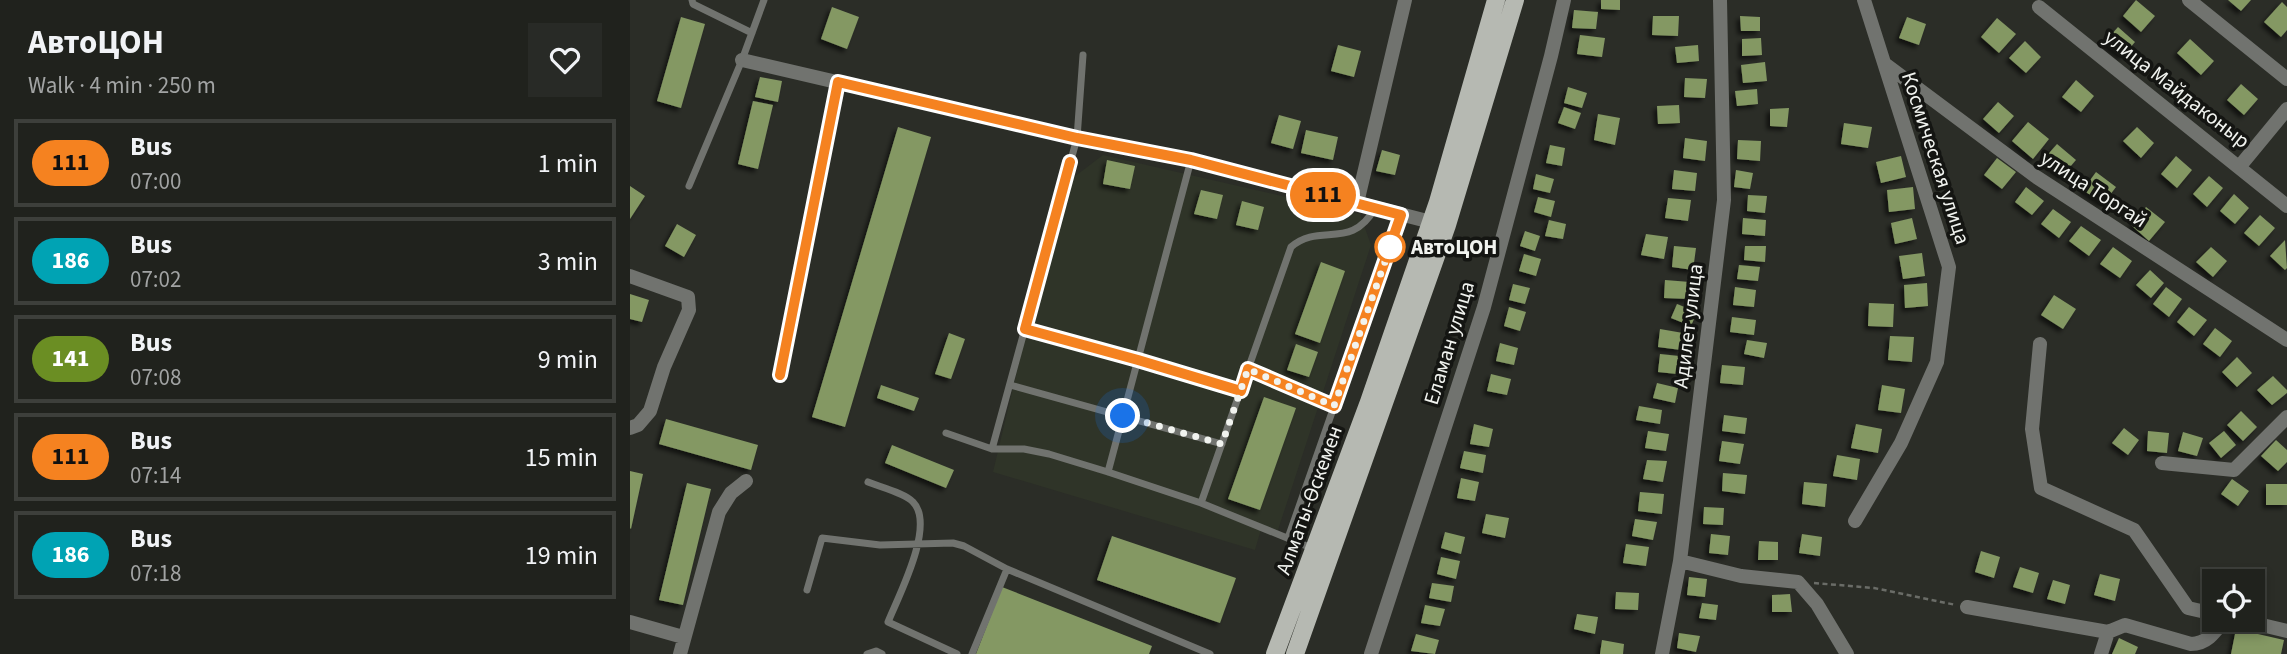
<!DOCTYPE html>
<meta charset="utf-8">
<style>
body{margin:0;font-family:"Source Sans 3",sans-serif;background:#282a26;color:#f1f3f6;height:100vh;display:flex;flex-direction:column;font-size:26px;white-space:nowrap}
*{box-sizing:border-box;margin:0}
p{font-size:23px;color:#a2a4a4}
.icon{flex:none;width:38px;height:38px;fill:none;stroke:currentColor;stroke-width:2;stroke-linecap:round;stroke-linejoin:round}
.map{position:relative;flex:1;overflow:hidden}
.drawer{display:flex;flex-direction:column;background:#20221d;width:630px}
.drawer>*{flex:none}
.badge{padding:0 14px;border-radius:23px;font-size:24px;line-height:46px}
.tools{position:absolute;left:1572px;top:569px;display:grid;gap:14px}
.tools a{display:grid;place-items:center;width:63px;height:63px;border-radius:0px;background:#20221d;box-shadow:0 4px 10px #0003,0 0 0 2px #3d3f3b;font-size:35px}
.you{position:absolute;width:35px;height:35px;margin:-18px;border:5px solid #fff;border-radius:50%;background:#1a73e8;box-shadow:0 0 0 10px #1a73e833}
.map>.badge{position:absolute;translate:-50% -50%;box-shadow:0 0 0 4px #fff}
.round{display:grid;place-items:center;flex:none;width:74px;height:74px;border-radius:0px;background:#282a26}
.overview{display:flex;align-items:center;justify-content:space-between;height:119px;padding:0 28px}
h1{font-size:33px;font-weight:700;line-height:52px}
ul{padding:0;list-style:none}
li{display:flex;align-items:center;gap:21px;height:88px;margin:0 14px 10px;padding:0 14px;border:4px solid #3d3f3b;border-radius:0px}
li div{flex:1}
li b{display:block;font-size:26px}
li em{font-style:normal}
li .badge{min-width:77px;font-weight:700;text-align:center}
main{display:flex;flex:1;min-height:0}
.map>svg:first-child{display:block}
</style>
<main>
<section class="drawer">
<div class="overview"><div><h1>АвтоЦОН</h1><p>Walk · 4 min · 250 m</p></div><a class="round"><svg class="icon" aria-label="heart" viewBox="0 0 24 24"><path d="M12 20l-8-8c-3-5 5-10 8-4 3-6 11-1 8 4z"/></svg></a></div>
<ul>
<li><span class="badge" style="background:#f58220;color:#111">111</span><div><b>Bus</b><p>07:00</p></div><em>1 min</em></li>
<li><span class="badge" style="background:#00a3b4;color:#fff">186</span><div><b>Bus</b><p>07:02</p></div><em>3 min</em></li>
<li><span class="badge" style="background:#6b8e23;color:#fff">141</span><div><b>Bus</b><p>07:08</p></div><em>9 min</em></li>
<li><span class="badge" style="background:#f58220;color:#111">111</span><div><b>Bus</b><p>07:14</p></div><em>15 min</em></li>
<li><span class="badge" style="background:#00a3b4;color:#fff">186</span><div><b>Bus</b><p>07:18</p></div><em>19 min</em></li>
</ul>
</section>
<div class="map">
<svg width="1657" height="654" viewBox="0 0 1657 654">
<defs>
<filter id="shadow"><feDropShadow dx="-3.5" dy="3.5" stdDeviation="2" flood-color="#0009"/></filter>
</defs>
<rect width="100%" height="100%" fill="#2b2d27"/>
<!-- built -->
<path fill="#2f3428" d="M473 155 730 214 741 245 648 530 632 526 625 550 363 472 431 187Z"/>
<!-- building -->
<path fill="#849864" filter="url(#shadow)" d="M971 0H990V10L971 9Z
M1506 0 1525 16 1511 32 1493 16Z
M1598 0H1621L1611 11Z
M1652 2 1657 7V30L1651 37 1634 22Z
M202 7 229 17 217 49 191 39Z
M944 10 968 12 966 29 942 28Z
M1023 16H1049L1048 36 1022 35Z
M1110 16 1130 17V31H1111Z
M51 17 75 24 51 108 27 101Z
M1277 17 1296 24 1289 45 1269 38Z
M1367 18 1386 34 1369 53 1351 37Z
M1488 27 1505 42 1492 57 1474 43Z
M950 35 975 38 972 57 947 54Z
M1131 38 1132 55 1112 56V39Z
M1560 39 1584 61 1571 75 1547 53Z
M1395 41 1411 57 1396 73 1379 58Z
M708 45 731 51 724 77 701 71Z
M1068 45 1069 61 1047 63 1045 47Z
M1135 62 1137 81 1113 83 1111 65Z
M130 77 152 81 148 102 125 97Z
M1055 78 1077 79 1075 98 1054 97Z
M1446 80 1464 96 1451 112 1432 97Z
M1611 84 1628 99 1614 115 1597 100Z
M938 87 957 93 952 108 934 103Z
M1127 89 1128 104 1107 106 1105 91Z
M123 101 143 105 128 169 108 164Z
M1368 102 1384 116 1369 133 1353 119Z
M1049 105 1050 123 1028 124 1027 106Z
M934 107 951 113 945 129 928 123Z
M1159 108 1157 127 1140 126V109Z
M968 114 990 118 985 145 964 140Z
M649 115 671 121 663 149 641 143Z
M1398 122 1419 139 1403 159 1382 141Z
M1214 123 1242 127 1238 148 1211 144Z
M268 127 301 137 215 427 182 417Z
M1507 127 1524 143 1511 158 1493 141Z
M676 130 708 137 703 160 671 153Z
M1055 138 1077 141 1075 161 1053 158Z
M1108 140 1131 141 1130 161 1107 159Z
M1427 144 1446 160 1432 176 1413 160Z
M920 145 935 148 932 166 916 163Z
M752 150 770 155 765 175 746 171Z
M1271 156 1276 177 1251 183 1246 162Z
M1546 156 1562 170 1547 188 1531 174Z
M1367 158 1386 172 1372 189 1354 175Z
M477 160 505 166 500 189 473 184Z
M1044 170 1067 173 1065 191 1042 189Z
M1106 170 1123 173 1120 189 1104 187Z
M1466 172 1486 187 1473 204 1453 190Z
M906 174 924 179 920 193 903 189Z
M1579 176 1593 188 1577 207 1563 194Z
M0 186 15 196 0 219Z
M1283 187 1285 209 1259 212 1257 190Z
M1396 187 1414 201 1402 215 1385 202Z
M571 190 593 195 587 219 564 214Z
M1604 194 1619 208 1605 224 1590 211Z
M1118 195 1137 196 1135 213 1117 211Z
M908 197 925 201 921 217 904 212Z
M1038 198 1061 200 1058 221 1035 218Z
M612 201 634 207 628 230 606 225Z
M1516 207 1535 222 1519 241 1501 225Z
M1423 209 1441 222 1429 238 1411 224Z
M1630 215 1645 228 1629 246 1614 233Z
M1113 218 1136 220 1135 236 1112 234Z
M1282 218 1287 239 1265 244 1261 223Z
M919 220 936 224 933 239 915 236Z
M47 224 66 235 54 257 35 246Z
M1451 226 1471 240 1459 256 1439 241Z
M895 231 910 236 905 251 890 246Z
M1016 234 1038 237 1034 259 1011 255Z
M1655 240 1657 268 1655 270 1640 256Z
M1044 246 1066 248 1063 270 1042 267Z
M1115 246H1136L1135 262 1114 260Z
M1483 247 1502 261 1490 278 1470 264Z
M1581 247 1597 261 1583 277 1566 262Z
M1292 253 1295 276 1273 279 1269 256Z
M894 254 911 259 906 276 889 271Z
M691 262 715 271 690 343 665 334Z
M1109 265 1130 267 1128 281 1107 279Z
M1520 270 1534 283 1521 298 1506 285Z
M1035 280 1060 282 1059 299 1034 298Z
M1297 283 1298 306 1275 308 1274 285Z
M883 284 900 288 895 304 879 300Z
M1105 287 1126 290 1124 307 1103 305Z
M1536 287 1552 299 1539 317 1523 304Z
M0 294 19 300 12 322 0 319Z
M1424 295 1446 309 1433 329 1411 315Z
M1239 303 1264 304 1263 327 1238 326Z
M1047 304 1067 312 1061 326 1041 318Z
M879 307 896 312 890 331 874 326Z
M1559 307 1577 320 1564 336 1547 322Z
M1102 317 1126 320 1124 335 1100 332Z
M1585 328 1602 341 1590 357 1573 344Z
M1030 329 1053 333 1051 350 1028 347Z
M319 333 335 339 321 379 305 374Z
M1260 336 1284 337 1282 362 1258 360Z
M1117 340 1137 343 1134 358 1114 354Z
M870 343 888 348 884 365 866 361Z
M666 344 688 352 679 377 657 370Z
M1030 354 1049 356 1047 374 1028 372Z
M1607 357 1622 373 1607 387 1592 372Z
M1092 365 1115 367 1113 385 1090 383Z
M861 374 881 379 877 395 857 391Z
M1643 376 1657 390V393L1642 405 1627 390Z
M1027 383 1048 388 1045 403 1023 398Z
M251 385 289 398 284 411 247 398Z
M1252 385 1275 389 1271 413 1248 410Z
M634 397 666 408 630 510 598 499Z
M1009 406 1032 410 1030 424 1006 420Z
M1611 411 1627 427 1613 441 1597 425Z
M1094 415 1117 418 1115 434 1092 431Z
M36 419 128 445 121 470 29 444Z
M844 424 863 429 859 447 840 444Z
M1226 424 1252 429 1248 453 1221 448Z
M1494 428 1509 440 1498 455 1482 443Z
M1018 431 1039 434 1036 451 1015 448Z
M1518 431 1539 433 1537 453 1517 451Z
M1594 431 1606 445 1591 458 1579 443Z
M1553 432 1573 438 1567 456 1548 451Z
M1646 440 1657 450V462L1648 471 1631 456Z
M1092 441 1114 444 1110 464 1089 461Z
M262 445 324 470 316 488 255 463Z
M834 451 856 455 853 473 830 468Z
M1207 455 1230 459 1227 480 1203 476Z
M1017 460 1037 461 1033 482 1013 479Z
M0 471 13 474 1 529 0 528Z
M1093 473 1117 475 1115 494 1092 491Z
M831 478 849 482 845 501 827 498Z
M1602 479 1619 491 1608 506 1591 494Z
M1174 482 1197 484 1195 507 1172 504Z
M57 483 81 489 53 605 29 600Z
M1636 484H1657V505H1636Z
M1010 492 1034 494 1032 514 1008 511Z
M1074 507 1094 508 1093 525 1073 524Z
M856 514 879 518 875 538 852 533Z
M1005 519 1027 522 1023 540 1002 536Z
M815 532 835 537 831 554 811 548Z
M1081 534 1100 536 1098 555 1079 553Z
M1172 534 1192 537 1190 556 1169 553Z
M482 536 606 578 590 623 467 580Z
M1129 541 1148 542V560H1128Z
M996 544 1019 547 1016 566 993 563Z
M1351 551 1370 557 1364 578 1345 572Z
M811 557 830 561 826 579 807 574Z
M1390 567 1409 573 1403 593 1383 587Z
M1470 574 1490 579 1485 601 1464 595Z
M1059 577 1077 579 1075 597 1057 595Z
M1423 580 1440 585 1435 604 1417 599Z
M802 583 824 586 821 602 799 598Z
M372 587 522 646 519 654H346Z
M986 592 1009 593 1008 610 985 609Z
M1160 594 1162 612H1142V595Z
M1072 603 1088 605 1086 620 1069 618Z
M795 605 815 609 810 626 791 623Z
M947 614 968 617 965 634 944 629Z
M1606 629 1654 640 1651 654H1601Z
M1049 633 1070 636 1066 652 1047 648Z
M786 634 809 640 805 654 781 651Z
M1489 638 1508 647 1505 654H1482Z
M972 640 994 644 993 654H970Z"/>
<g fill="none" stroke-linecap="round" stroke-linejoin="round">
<!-- path -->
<path stroke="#6a6c67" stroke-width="2.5" stroke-dasharray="5 3.5" stroke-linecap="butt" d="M1184 583 1244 588 1326 605"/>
<!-- lane -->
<path stroke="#71736f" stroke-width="7" d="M62 0 63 4 122 33
M59 186 112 60 134 0
M395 329 508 360 611 391
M618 369 704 406
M150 375 208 83
M380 385 592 444
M316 433 362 449H394L419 454 478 472 571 503 684 549
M362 449 447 138 453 55
M478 472 561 160
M238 482C250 487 275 493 283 502 306 525 268 597 258 622L327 654
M571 503 661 247C690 222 721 251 745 208
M658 538 771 215
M177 590 192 538 250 545 323 543 334 546 377 569 580 654
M237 654 246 651 252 654
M342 654 377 569"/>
<!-- street -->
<path stroke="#71736f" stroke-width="14" d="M1559 0 1657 79
M1409 7 1657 206
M112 60 447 138 561 160 801 222
M1255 64 1405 176 1657 340
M1610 166 1657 109
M727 203 775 0
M0 276 58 297 59 310 34 367 20 411 8 425 0 428
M1410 344 1402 429 1411 488 1504 530 1558 608 1584 614
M1532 463 1604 470 1657 417
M1225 521 1271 443 1307 362 1319 267 1234 0
M1050 561 1111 576 1168 582 1187 604 1217 654
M1337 607 1478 632
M1611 620 1657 631
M0 622 53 637
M50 654 89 512 101 493 116 481
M741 654 854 307 921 56 934 0
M1032 654 1050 561 1094 200 1090 0
M1471 654 1478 632 1495 625 1561 644C1577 644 1585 632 1594 620"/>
<!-- primary -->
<path stroke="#b6b9b2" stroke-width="18" d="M645 654 739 402 808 202 866 0
M665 654 817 225 885 0"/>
</g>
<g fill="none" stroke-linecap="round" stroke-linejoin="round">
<!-- line casing -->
<g stroke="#fff" stroke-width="16">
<path id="line" d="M150 375 208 82 447 138 561 160 771 215 704 406 618 369 611 391 508 360 395 329 440 162"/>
</g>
<!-- line -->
<use href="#line" stroke="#f58220" stroke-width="10"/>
<!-- walk -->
<path stroke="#f1f3ef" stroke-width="7" stroke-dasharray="0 12.6" d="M493 416 592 444 618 369 704 406 763 239 760 247"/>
</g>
<!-- markers -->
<circle fill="#fff" stroke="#f58220" stroke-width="3.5" cx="760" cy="247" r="14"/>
<g text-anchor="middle" stroke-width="7" stroke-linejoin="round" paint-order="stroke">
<!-- street labels -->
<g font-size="21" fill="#f1f3ef" stroke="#141512">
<text transform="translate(1547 89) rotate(38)" y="7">улица Майдаконыр</text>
<text transform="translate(1306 158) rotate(72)" y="7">Космическая улица</text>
<text transform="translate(1464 189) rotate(33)" y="7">улица Торгай</text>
<text transform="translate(1058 326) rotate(-83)" y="7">Адилет улица</text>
<text transform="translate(819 343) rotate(-73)" y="7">Еламан улица</text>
<text transform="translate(679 500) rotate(-70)" y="7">Алматы-Өскемен</text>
</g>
<!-- stop labels -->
<g font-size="21" font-weight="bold" fill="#f1f3ef" stroke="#141512" text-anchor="start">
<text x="781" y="254">АвтоЦОН</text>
</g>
</g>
</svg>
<div class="tools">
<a><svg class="icon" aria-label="locate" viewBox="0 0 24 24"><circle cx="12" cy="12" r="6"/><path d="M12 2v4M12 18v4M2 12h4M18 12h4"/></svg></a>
</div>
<div class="you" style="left:493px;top:416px"></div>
<b class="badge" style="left:693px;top:195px;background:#f58220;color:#111">111</b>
</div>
</main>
